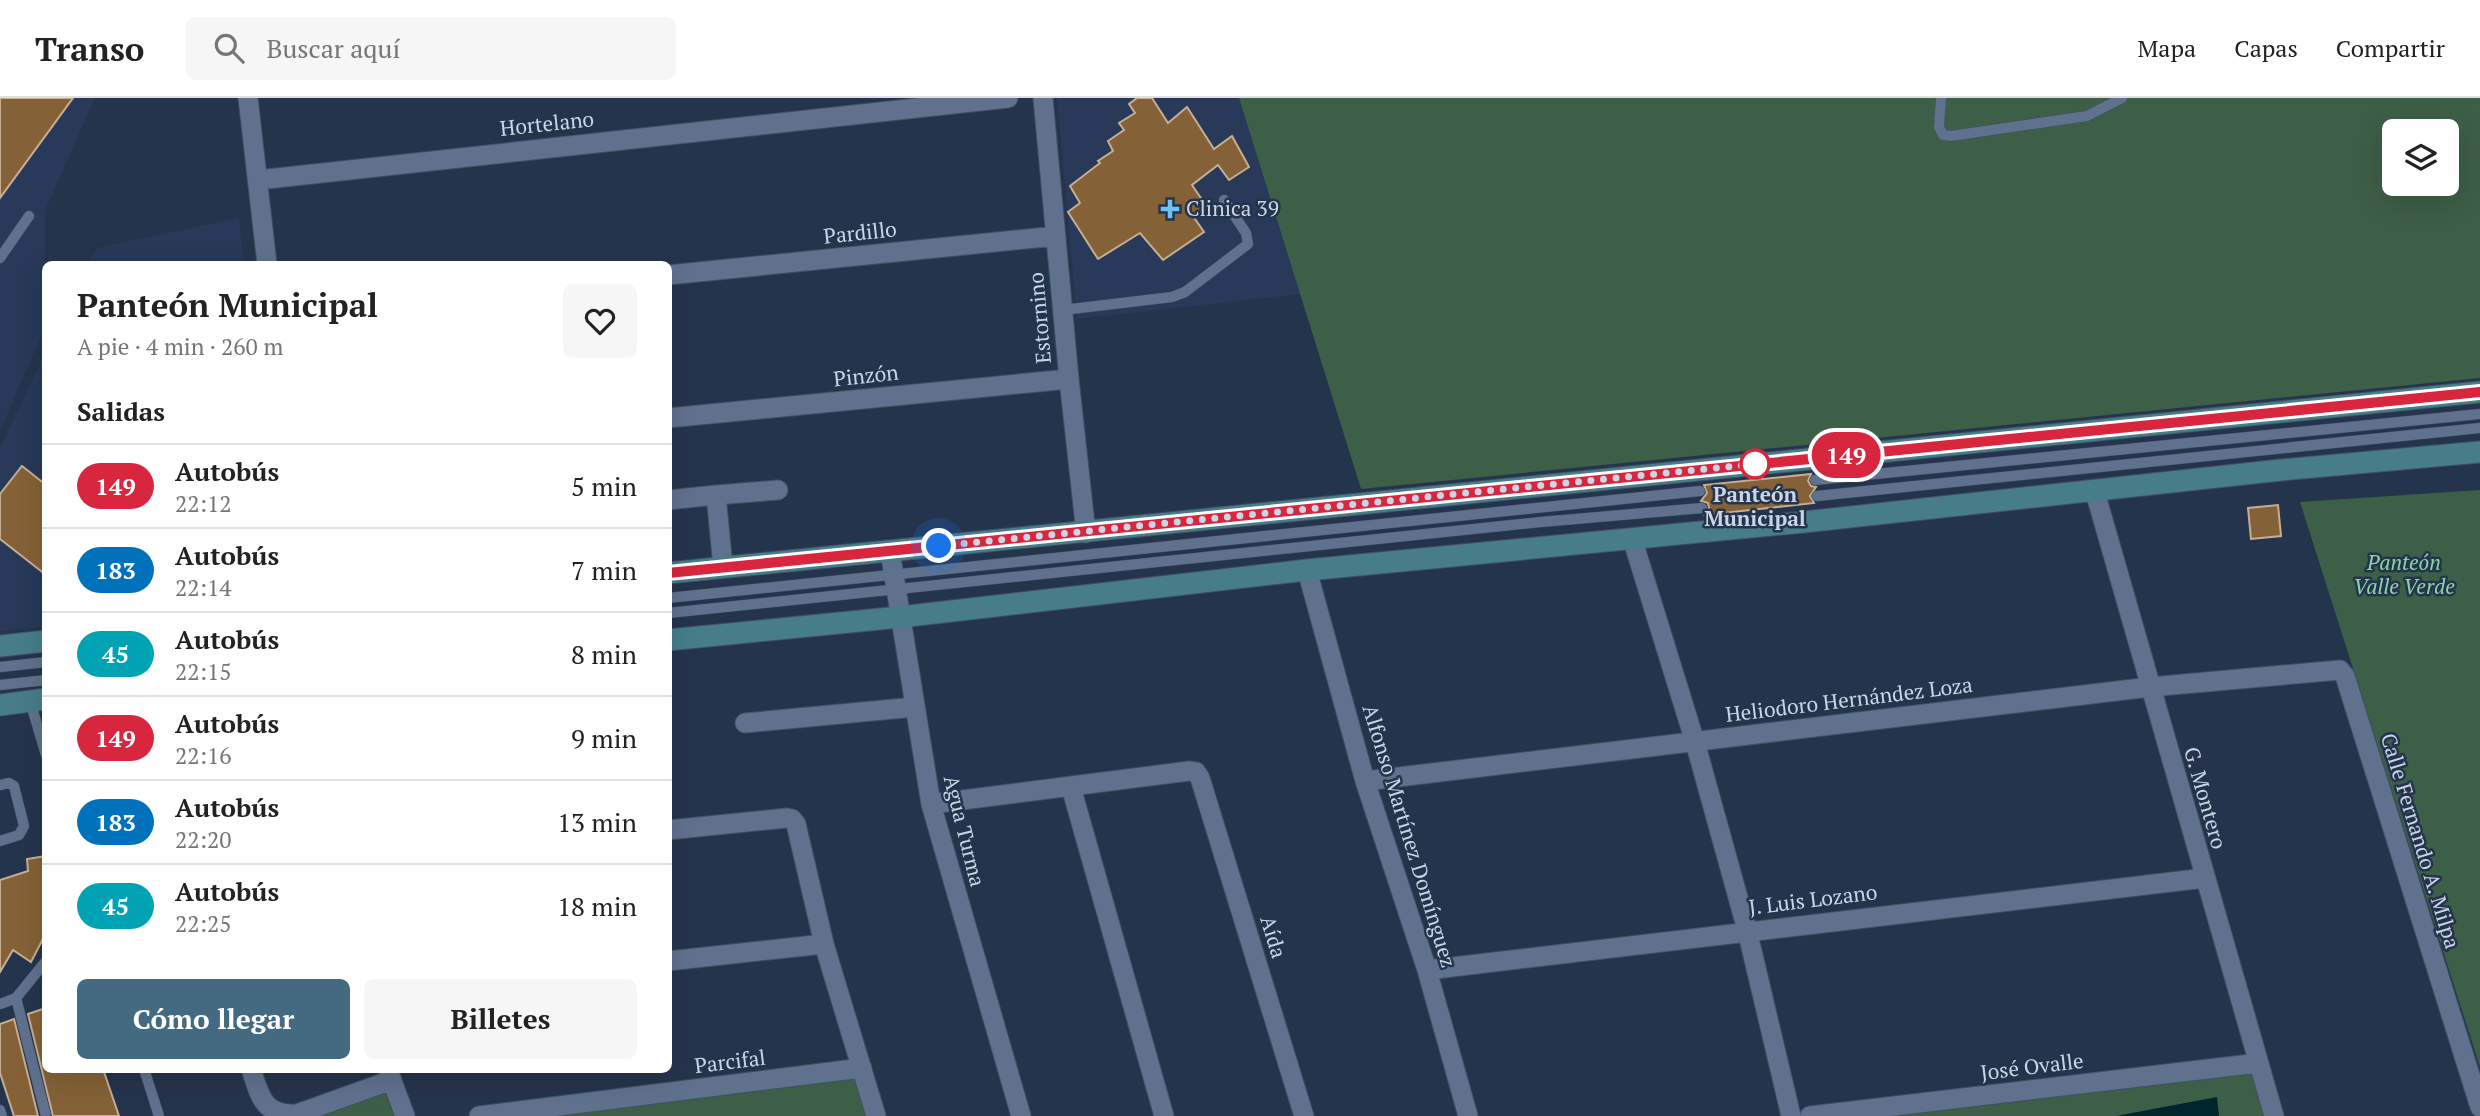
<!DOCTYPE html>
<html lang="es">
<meta charset="utf-8">
<style>
body{margin:0;font-family:"PT Serif",serif;background:#f6f6f6;color:#222;height:100vh;display:flex;flex-direction:column;font-size:26px;white-space:nowrap}
*{box-sizing:border-box;margin:0}
p{font-size:23px;color:#767676}
.icon{flex:none;width:38px;height:38px;fill:none;stroke:currentColor;stroke-width:2;stroke-linecap:round;stroke-linejoin:round}
.map{position:relative;flex:1;overflow:hidden}
.panel{position:absolute;left:42px;top:163px;width:630px;height:812px;display:flex;flex-direction:column;background:#fff;border-radius:10px;box-shadow:0 7px 28px #0002}
.panel>*{flex:none}
.badge{padding:0 14px;border-radius:23px;font-size:24px;line-height:46px}
.fabs{position:absolute;left:2382px;top:21px;display:grid;gap:14px}
.fabs a{display:grid;place-items:center;width:77px;height:77px;border-radius:10px;background:#fff;box-shadow:0 7px 28px #0002;font-size:35px}
.you{position:absolute;width:35px;height:35px;margin:-18px;border:5px solid #fff;border-radius:50%;background:#1a73e8;box-shadow:0 0 0 10px #1a73e833}
.map>.badge{position:absolute;translate:-50% -50%;box-shadow:0 0 0 4px #fff}
h2{padding:0 35px;font-size:26px;line-height:63px}
.round{display:grid;place-items:center;flex:none;width:74px;height:74px;border-radius:10px;background:#f6f6f6}
.summary{display:flex;align-items:center;justify-content:space-between;height:119px;padding:0 35px}
h1{font-size:33px;font-weight:700;line-height:52px}
.cta{display:flex;gap:14px;margin-top:auto;padding:14px 35px}
.cta a{flex:1;height:80px;border-radius:10px;background:#436a80;color:#fff;font-size:28px;font-weight:700;line-height:80px;text-align:center}
.cta a+a{background:#f6f6f6;color:#222}
ul{padding:0;list-style:none}
li{display:flex;align-items:center;gap:21px;height:84px;padding:0 35px;border-top:2px solid #e0e0e0}
li div{flex:1}
li b{display:block;font-size:26px}
li em{font-style:normal}
li .badge{min-width:77px;font-weight:700;text-align:center}
header{display:flex;align-items:center;gap:42px;box-sizing:border-box;height:98px;padding:0 35px;background:#fff;border-bottom:2px solid #e0e0e0}
header strong{font-size:33px}
nav{display:flex;gap:38px;margin-inline-start:auto;font-size:24px}
.search{width:490px;height:63px;background:#f6f6f6;display:flex;align-items:center;gap:18px;box-sizing:border-box;padding:0 24px;border-radius:10px;color:#767676;font-size:26px}
.map>svg:first-child{display:block}
</style>
<header>
<strong>Transo</strong>
<div class="search"><svg class="icon" aria-label="search" viewBox="0 0 24 24"><circle cx="10" cy="10" r="6"/><path d="M15 15l6 6"/></svg>Buscar aquí</div>
<nav><a>Mapa</a><a>Capas</a><a>Compartir</a></nav>
</header>
<div class="map">
<svg width="2480" height="1018" viewBox="0 0 2480 1018">
<rect width="100%" height="100%" fill="#25344d"/>
<!-- built -->
<path fill="#283959" d="M0 0H95L45 113V230L0 333Z
M1057 0H1239L1301 196 1077 221Z
M239 120 244 166H88L96 150Z
M45 255V529L0 533V350Z"/>
<!-- green -->
<path fill="#3d5e47" fill-rule="evenodd" d="M1239 0H2480V280L1361 391ZM2394 33H2446V86H2394Z
M2480 392V969L2300 404Z
M2259 965 2274 1018H1810Z
M862 970 876 1018H479Z
M392 982 404 1018H290Z"/>
<!-- water -->
<path fill="#00252d" d="M2217 999 2219 1018H2116Z"/>
<!-- building -->
<path fill="#846137" stroke="#c7ae91" stroke-width="2" d="M0 0H73L0 100Z
M1137 0H1152L1168 25 1187 9 1214 51 1232 38 1249 69 1229 82 1218 67 1192 87 1207 109 1193 118 1204 134 1163 162 1140 135 1098 161 1068 114 1080 105 1070 88 1100 65 1098 63 1113 53 1108 43 1124 32 1119 25 1135 15 1129 6Z
M22 368 46 387V477L0 441V396Z
M1811 376 1808 383 1811 388 1816 389 1810 398 1814 405 1705 417 1709 410 1708 405 1701 403 1707 395 1704 387Z
M2278 407 2281 438 2251 441 2248 410Z
M46 758V835L31 864 13 852 0 874V782L28 773 27 761Z
M46 910V971H103L119 1018H53L28 916Z
M14 921 38 1018H14L0 975V926Z"/>
<g fill="none" stroke-linecap="round" stroke-linejoin="round">
<!-- service casing -->
<g stroke="#434f64" stroke-width="11">
<path id="service" d="M1941 0 1939 29 1943 37 1951 38 2087 18 2122 0
M0 160 29 118
M1063 212 1172 199 1185 194 1248 146 1246 135 1224 102
M1815 382 2480 316
M1817 398 2480 330
M668 500 1700 393
M668 515 1541 424 1702 410
M0 569 46 564
M0 587 46 582
M30 603 46 657
M0 687 9 685 14 688 24 728 19 737 0 743
M46 863 16 900 46 1018
M0 906 16 900
M144 971 159 1018
M0 1012 2 1018"/>
</g>
<!-- minor casing -->
<g stroke="#434f64" stroke-width="21">
<path id="minor" d="M248 0 267 166
M1043 0 1069 281 1086 435
M258 82 1008 0
M668 177 1056 138
M668 320 1069 281
M2095 394 2274 1018
M668 402 716 397
M1632 440 1695 644 1747 832 1791 1018
M890 453 931 706 1021 1018
M723 469 716 397 778 392
M1307 472 1365 683 1427 872 1468 1018
M745 625 915 609
M1365 683 2150 589 2340 572 2345 578 2480 1009
M1071 689 1164 1018
M931 706 1189 673 1196 674 1200 680 1304 1018
M668 732 787 720 792 721 796 726 824 846 876 1018
M668 863 824 846
M1427 872 2205 780
M251 971C260 998 263 1018 297 1016L392 982
M388 972 405 1018
M479 1018 862 970
M1810 1018 2259 965"/>
</g>
<!-- secondary casing -->
<g stroke="#434f64" stroke-width="23">
<path id="secondary" d="M668 475 2480 294
M668 542 900 519 1307 472 1804 424 2281 372 2480 354
M0 548 46 543
M0 607 46 601"/>
</g>
<!-- service -->
<use href="#service" stroke="#60718e" stroke-width="10"/>
<!-- minor -->
<use href="#minor" stroke="#60718e" stroke-width="19"/>
<!-- secondary -->
<use href="#secondary" stroke="#467d89" stroke-width="21"/>
</g>
<g fill="none" stroke-linecap="round" stroke-linejoin="round">
<!-- line casing -->
<g stroke="#fff" stroke-width="16">
<path id="line" d="M668 475 2480 294"/>
</g>
<!-- line -->
<use href="#line" stroke="#d7263d" stroke-width="10"/>
<!-- walk -->
<path stroke="#cbd5e5" stroke-width="7" stroke-dasharray="0 12.6" d="M939 448 1755 366"/>
</g>
<!-- markers -->
<path fill="#6bc3f2" stroke="#25344d" stroke-width="2.5" d="M1166.5 100.5h7v7h7v7h-7v7h-7v-7h-7v-7h7z"/>
<circle fill="#fff" stroke="#d7263d" stroke-width="3.5" cx="1755" cy="366" r="14"/>
<g text-anchor="middle" stroke-width="5" stroke-linejoin="round" paint-order="stroke">
<!-- street labels -->
<g font-size="21" fill="#cbd5e5" stroke="#25344d">
<text transform="translate(547 26) rotate(-6)" y="7">Hortelano</text>
<text transform="translate(860 135) rotate(-6)" y="7">Pardillo</text>
<text transform="translate(1040 220) rotate(-95)" y="7">Estornino</text>
<text transform="translate(866 278) rotate(-6)" y="7">Pinzón</text>
<text transform="translate(1849 602) rotate(-7)" y="7">Heliodoro Hernández Loza</text>
<text transform="translate(2205 700) rotate(74)" y="7">G. Montero</text>
<text transform="translate(964 733) rotate(76)" y="7">Agua Turma</text>
<text transform="translate(1409 738) rotate(73)" y="7">Alfonso Martínez Domínguez</text>
<text transform="translate(2420 743) rotate(73)" y="7">Calle Fernando A. Milpa</text>
<text transform="translate(1813 802) rotate(-7)" y="7">J. Luis Lozano</text>
<text transform="translate(1273 839) rotate(73)" y="7">Aída</text>
<text transform="translate(730 964) rotate(-7)" y="7">Parcifal</text>
<text transform="translate(2032 969) rotate(-7)" y="7">José Ovalle</text>
</g>
<!-- poi labels -->
<g font-size="21" fill="#cbd5e5" stroke="#25344d" text-anchor="start">
<text x="1186" y="118">Clinica 39</text>
</g>
<!-- stop labels -->
<g font-size="21" font-weight="bold" fill="#cbd5e5" stroke="#25344d">
<text x="1755" y="404">Panteón<tspan x="1755" dy="24">Municipal</tspan></text>
</g>
<!-- park labels -->
<g font-size="21" font-style="italic" fill="#8cd6a4" stroke="#25344d">
<text x="2404" y="472">Panteón<tspan x="2404" dy="24">Valle Verde</tspan></text>
</g>
</g>
</svg>
<div class="fabs">
<a><svg class="icon" aria-label="layers" viewBox="0 0 24 24"><path d="M12 4l9 5-9 5-9-5zM3 14l9 5 9-5"/></svg></a>
</div>
<div class="you" style="left:939px;top:448px"></div>
<b class="badge" style="left:1846px;top:357px;background:#d7263d;color:#fff">149</b>
<section class="panel">
<div class="summary"><div><h1>Panteón Municipal</h1><p>A pie · 4 min · 260 m</p></div><a class="round"><svg class="icon" aria-label="heart" viewBox="0 0 24 24"><path d="M12 20l-8-8c-3-5 5-10 8-4 3-6 11-1 8 4z"/></svg></a></div>
<h2>Salidas</h2>
<ul>
<li><span class="badge" style="background:#d7263d;color:#fff">149</span><div><b>Autobús</b><p>22:12</p></div><em>5 min</em></li>
<li><span class="badge" style="background:#0072bc;color:#fff">183</span><div><b>Autobús</b><p>22:14</p></div><em>7 min</em></li>
<li><span class="badge" style="background:#00a3b4;color:#fff">45</span><div><b>Autobús</b><p>22:15</p></div><em>8 min</em></li>
<li><span class="badge" style="background:#d7263d;color:#fff">149</span><div><b>Autobús</b><p>22:16</p></div><em>9 min</em></li>
<li><span class="badge" style="background:#0072bc;color:#fff">183</span><div><b>Autobús</b><p>22:20</p></div><em>13 min</em></li>
<li><span class="badge" style="background:#00a3b4;color:#fff">45</span><div><b>Autobús</b><p>22:25</p></div><em>18 min</em></li>
</ul>
<div class="cta"><a>Cómo llegar</a><a>Billetes</a></div>
</section>
</div>
